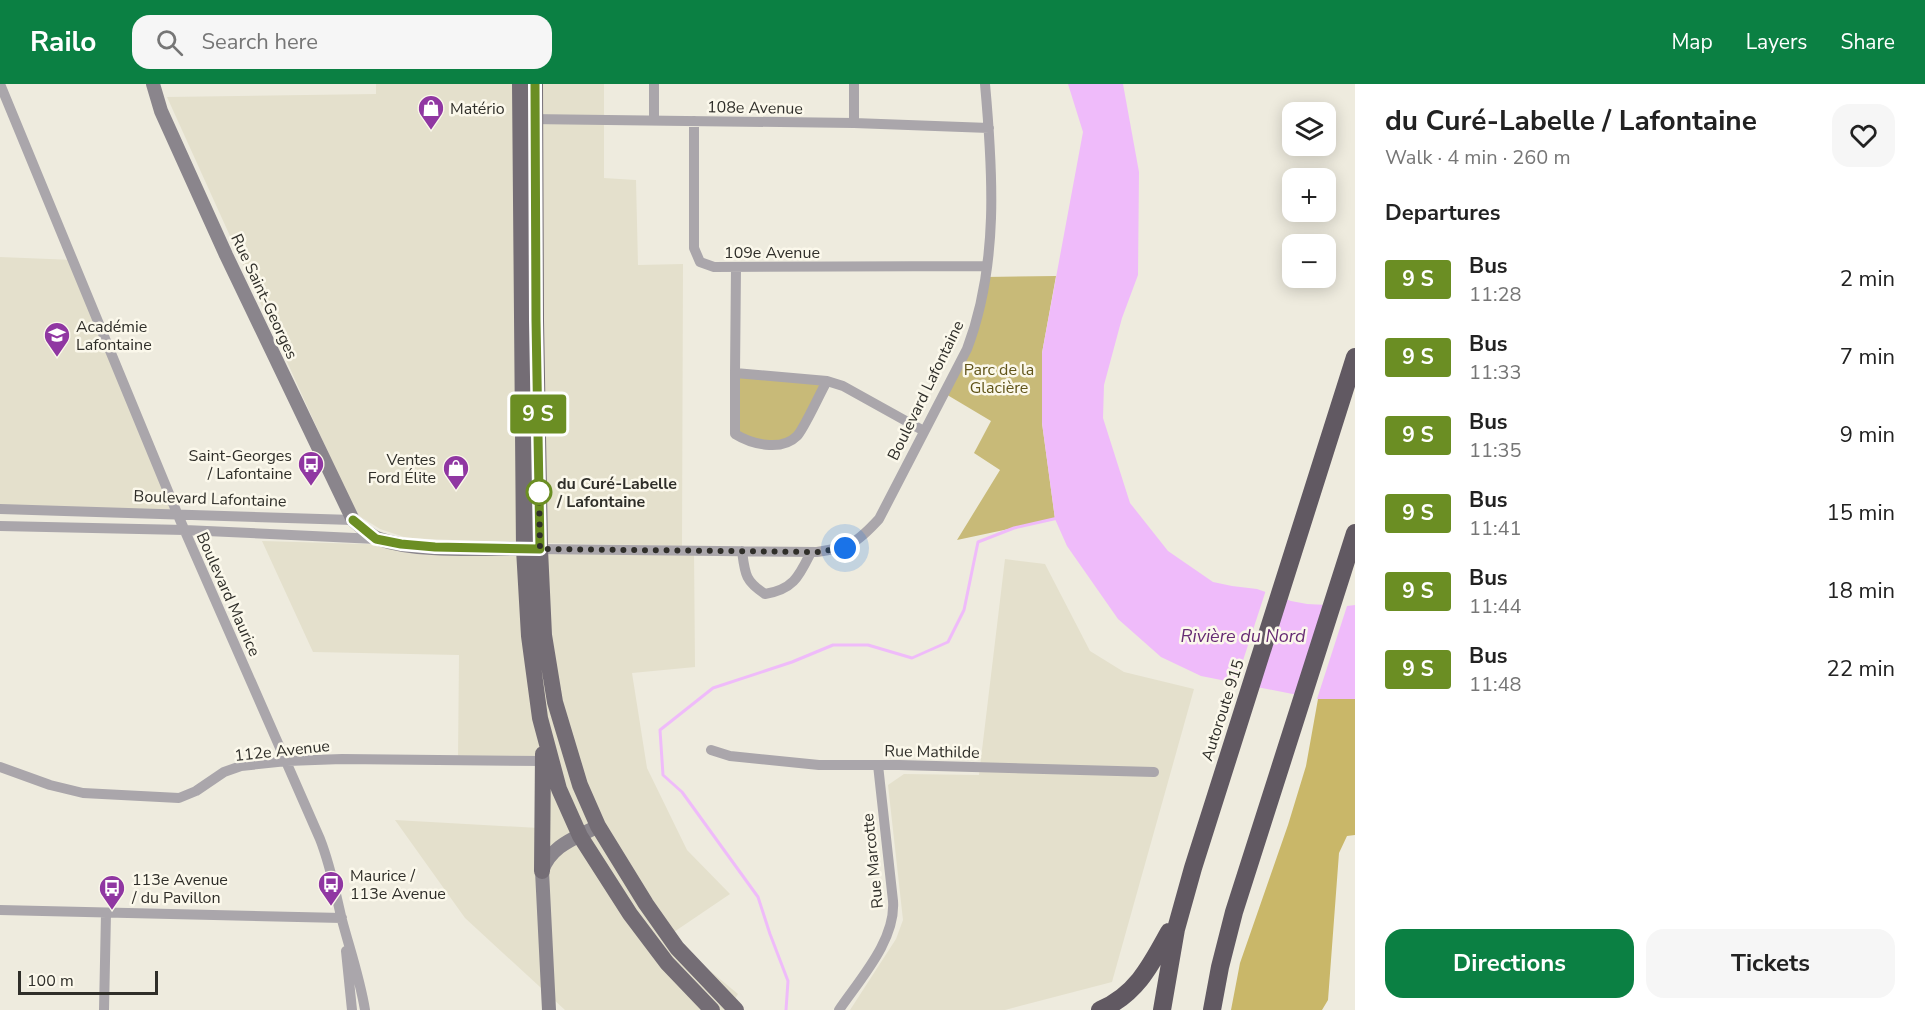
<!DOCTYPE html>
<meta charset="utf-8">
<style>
body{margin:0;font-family:"Nunito Sans",sans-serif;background:#f6f6f6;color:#222;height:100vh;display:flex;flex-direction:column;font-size:22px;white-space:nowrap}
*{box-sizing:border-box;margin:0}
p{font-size:20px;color:#767676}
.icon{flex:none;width:33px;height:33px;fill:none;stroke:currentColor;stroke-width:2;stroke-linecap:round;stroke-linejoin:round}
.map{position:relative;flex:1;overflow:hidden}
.panel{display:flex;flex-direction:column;background:#fff;width:570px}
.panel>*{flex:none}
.badge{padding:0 12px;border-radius:4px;font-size:21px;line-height:39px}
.tools{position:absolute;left:1282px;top:18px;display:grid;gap:12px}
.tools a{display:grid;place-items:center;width:54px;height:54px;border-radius:12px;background:#fff;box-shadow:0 3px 15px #0003;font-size:30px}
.scale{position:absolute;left:18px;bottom:15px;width:140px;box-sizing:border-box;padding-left:6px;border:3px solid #2f2e29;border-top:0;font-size:16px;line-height:21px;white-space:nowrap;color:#2f2e29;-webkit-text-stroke:4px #fbf8eb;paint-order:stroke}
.you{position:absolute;width:30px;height:30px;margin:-15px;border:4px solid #fff;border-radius:50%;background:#1a73e8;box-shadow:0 0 0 9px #1a73e833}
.map>.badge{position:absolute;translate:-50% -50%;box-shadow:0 0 0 3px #fff}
h2{padding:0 30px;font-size:22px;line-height:54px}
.round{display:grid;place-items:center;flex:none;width:63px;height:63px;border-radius:18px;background:#f6f6f6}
.overview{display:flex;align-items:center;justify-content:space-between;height:102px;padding:0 30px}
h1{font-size:28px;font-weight:700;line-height:45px}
.button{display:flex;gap:12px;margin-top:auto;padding:12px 30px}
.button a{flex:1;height:69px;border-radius:18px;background:#0b8043;color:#fff;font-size:24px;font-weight:700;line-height:69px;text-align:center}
.button a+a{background:#f6f6f6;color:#222}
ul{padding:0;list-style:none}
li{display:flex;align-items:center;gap:18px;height:78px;padding:0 30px}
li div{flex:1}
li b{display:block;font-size:22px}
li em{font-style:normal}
li .badge{min-width:66px;font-weight:700;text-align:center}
header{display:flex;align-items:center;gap:36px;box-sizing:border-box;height:84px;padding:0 30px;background:#0b8043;color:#fff}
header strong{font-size:28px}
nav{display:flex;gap:33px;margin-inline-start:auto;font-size:21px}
.search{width:420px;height:54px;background:#f6f6f6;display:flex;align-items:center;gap:15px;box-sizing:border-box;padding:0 21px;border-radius:18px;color:#767676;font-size:22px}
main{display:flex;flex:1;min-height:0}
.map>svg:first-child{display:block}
</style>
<header>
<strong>Railo</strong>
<div class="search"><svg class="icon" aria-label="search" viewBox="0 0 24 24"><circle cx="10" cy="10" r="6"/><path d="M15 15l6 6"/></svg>Search here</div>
<nav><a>Map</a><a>Layers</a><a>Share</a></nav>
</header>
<main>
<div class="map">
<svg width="1355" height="926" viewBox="0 0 1355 926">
<rect width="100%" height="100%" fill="#eeebde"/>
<!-- built -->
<path fill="#e4e0cc" d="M376 0H517L521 459 407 454 380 445 356 430 167 13 376 10Z
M540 0H604V94L636 96 638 181 683 180 682 462 542 459Z
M0 173 74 176 177 429 0 424Z
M262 457 540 465 694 466 695 583 632 589 647 684 687 766 730 810 668 852 738 910 728 926H565L465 834 395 736 539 744 542 674 458 673 459 571 313 568Z
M1005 475 1045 480 1090 567 1124 588 1194 605 1112 898 1005 926H850L896 855 903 836 888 701 904 690 979 691Z"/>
<!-- green -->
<path fill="#c8ba78" d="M1056 192 1042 269V339L1055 435 957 456 1000 386 974 369 991 337 944 309 967 265 985 193Z
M735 289 827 297 797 352 781 361 735 350Z"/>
<!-- forest -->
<path fill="#c9b769" d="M1318 615H1355V751L1347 752 1339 769 1328 916 1322 926H1231L1240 879 1288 741 1306 682Z"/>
<!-- water -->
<path fill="#efbbfa" d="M1068 0H1123L1139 88 1138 191 1122 234 1104 301 1103 334 1130 419 1168 467 1213 498 1232 502 1257 505 1291 517 1307 520 1347 522 1355 521V615H1318L1201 592 1161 573 1118 535 1067 462 1055 435 1042 339V269L1083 48Z"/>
<!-- pier -->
<path fill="#eeebde" d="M1266 506 1286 512 1243 603 1235 601Z
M1337 519H1348L1316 618 1295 614Z"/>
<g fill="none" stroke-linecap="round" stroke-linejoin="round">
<!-- stream -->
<path stroke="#efbbfa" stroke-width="3" d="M786 926 788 897 770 850 758 813 682 708 663 691 660 646 713 604 792 578 833 561H868L912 574 948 558 964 526 978 458 1014 444 1058 434"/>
<!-- street -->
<path stroke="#aaa6ab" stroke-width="10" d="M0 0 177 429 320 755C331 783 335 807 342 836 350 866 360 895 365 926
M654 0V36
M854 0V39
M529 35 854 39 989 44
M694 37V164L700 178 714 183 987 182
M736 183 735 289 827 297 843 302 924 347
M735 289V350C751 360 781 368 797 352 804 345 820 309 827 297
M0 425 353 436
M0 442 185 446 376 455
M534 465 817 468C850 463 856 460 879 435L967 265C999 181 993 88 985 0
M742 467C745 490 745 497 765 510 794 505 799 492 811 468
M711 666 730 672 819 681H899L1154 688
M0 683 50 701 83 709 179 714 196 707 224 688 241 682 287 677 342 675 543 677
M0 826 342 834
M346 867 352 926
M104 926 106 829
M839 926C860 895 896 856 893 817L878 681"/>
<!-- secondary -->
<path stroke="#8a858c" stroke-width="14" d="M153 0 161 27 226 171 353 436C360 442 370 452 379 455 419 469 481 464 524 465
M549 926 542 787C551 761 576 754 598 742"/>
<!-- primary -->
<path stroke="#746d75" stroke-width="16" d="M520 0 524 465 529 552 540 634 559 705 580 752 630 830 667 879 712 926
M535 0 536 236 540 465 544 551 555 618 580 701 598 742 646 820 677 864 736 926
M542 787 543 670"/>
<!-- highway -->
<path stroke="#615962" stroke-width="18" d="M1100 926C1136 911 1151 881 1169 848
M1162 926 1176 845 1193 784 1355 273
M1212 926 1220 883 1234 828 1355 449"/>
</g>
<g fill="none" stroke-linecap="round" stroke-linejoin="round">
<!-- line casing -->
<g stroke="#fff" stroke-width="14">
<path id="line" d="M353 436 376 455 401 460 435 463 540 465 536 236 535 0"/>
</g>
<!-- line -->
<use href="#line" stroke="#6b8e23" stroke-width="9"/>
<!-- walk -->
<path stroke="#2f2e29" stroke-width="6" stroke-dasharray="0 10.8" d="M539 408 540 465 817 468 845 464"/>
</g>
<!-- icons -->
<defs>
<g id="shop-pin" transform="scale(1.35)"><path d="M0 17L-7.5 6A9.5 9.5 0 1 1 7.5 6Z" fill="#9037a2" stroke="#fbf8eb"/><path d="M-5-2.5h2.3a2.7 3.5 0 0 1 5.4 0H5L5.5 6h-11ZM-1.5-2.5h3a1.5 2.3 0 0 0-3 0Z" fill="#fff"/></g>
<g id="school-pin" transform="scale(1.35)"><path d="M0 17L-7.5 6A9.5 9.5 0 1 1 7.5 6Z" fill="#9037a2" stroke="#fbf8eb"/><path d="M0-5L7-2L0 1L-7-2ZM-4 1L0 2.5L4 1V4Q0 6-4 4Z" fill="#fff"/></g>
<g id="bus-pin" transform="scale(1.35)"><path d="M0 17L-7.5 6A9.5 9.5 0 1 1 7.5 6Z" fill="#9037a2" stroke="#fbf8eb"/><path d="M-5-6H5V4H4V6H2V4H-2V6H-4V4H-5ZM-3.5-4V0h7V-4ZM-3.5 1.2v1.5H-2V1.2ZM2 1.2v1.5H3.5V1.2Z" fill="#fff"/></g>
</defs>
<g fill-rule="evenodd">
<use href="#shop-pin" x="431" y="24"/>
<use href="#school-pin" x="57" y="251"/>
<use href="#bus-pin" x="311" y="380"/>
<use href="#shop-pin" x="456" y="384"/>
<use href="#bus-pin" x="331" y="800"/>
<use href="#bus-pin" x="112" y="804"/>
</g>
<!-- markers -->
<circle fill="#fff" stroke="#6b8e23" stroke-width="3" cx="539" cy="408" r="12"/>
<g text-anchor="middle" stroke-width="5" stroke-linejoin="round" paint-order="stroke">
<!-- street labels -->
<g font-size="16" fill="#2f2e29" stroke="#fbf8eb">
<text transform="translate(755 23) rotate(1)" y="6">108e Avenue</text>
<text x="772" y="174">109e Avenue</text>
<text transform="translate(265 212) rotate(65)" y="6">Rue Saint-Georges</text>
<text transform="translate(925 306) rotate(-64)" y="6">Boulevard Lafontaine</text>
<text transform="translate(210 414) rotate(2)" y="6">Boulevard Lafontaine</text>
<text transform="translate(229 510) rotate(66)" y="6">Boulevard Maurice</text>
<text transform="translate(1222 626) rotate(-72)" y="6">Autoroute 915</text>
<text transform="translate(282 666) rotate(-6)" y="6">112e Avenue</text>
<text transform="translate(932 667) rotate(1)" y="6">Rue Mathilde</text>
<text transform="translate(872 777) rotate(-96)" y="6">Rue Marcotte</text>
</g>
<!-- poi labels -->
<g font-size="16" fill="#2f2e29" stroke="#fbf8eb" text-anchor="start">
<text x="450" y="30">Matério</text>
<text x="76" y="248">Académie<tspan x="76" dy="18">Lafontaine</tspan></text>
<text x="292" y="377" text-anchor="end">Saint-Georges<tspan x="292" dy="18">/ Lafontaine</tspan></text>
<text x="436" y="381" text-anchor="end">Ventes<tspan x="436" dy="18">Ford Élite</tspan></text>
<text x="350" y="797">Maurice /<tspan x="350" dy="18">113e Avenue</tspan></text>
<text x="132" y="801">113e Avenue<tspan x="132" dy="18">/ du Pavillon</tspan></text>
</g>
<!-- park labels -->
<g font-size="16" fill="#605419" stroke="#fbf8eb">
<text x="999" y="291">Parc de la<tspan x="999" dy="18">Glacière</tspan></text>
</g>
<!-- stop labels -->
<g font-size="16" font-weight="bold" fill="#2f2e29" stroke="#fbf8eb" text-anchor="start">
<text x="557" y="405">du Curé-Labelle<tspan x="557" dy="18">/ Lafontaine</tspan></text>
</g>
<!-- water labels -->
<g font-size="18" font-style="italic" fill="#662a73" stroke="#fbf8eb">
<text x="1243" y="558">Rivière du Nord</text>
</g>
</g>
</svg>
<div class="tools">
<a><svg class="icon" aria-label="layers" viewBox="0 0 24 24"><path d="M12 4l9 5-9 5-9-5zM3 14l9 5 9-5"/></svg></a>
<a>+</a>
<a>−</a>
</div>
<div class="scale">100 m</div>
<div class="you" style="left:845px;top:464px"></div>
<b class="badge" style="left:538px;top:330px;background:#6b8e23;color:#fff">9 S</b>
</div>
<section class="panel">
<div class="overview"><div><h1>du Curé-Labelle / Lafontaine</h1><p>Walk · 4 min · 260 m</p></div><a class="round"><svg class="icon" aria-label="heart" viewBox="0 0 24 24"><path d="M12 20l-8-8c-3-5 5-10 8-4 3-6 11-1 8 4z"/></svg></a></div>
<h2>Departures</h2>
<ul>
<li><span class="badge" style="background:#6b8e23;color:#fff">9 S</span><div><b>Bus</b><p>11:28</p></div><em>2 min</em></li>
<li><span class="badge" style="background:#6b8e23;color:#fff">9 S</span><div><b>Bus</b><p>11:33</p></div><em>7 min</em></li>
<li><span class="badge" style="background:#6b8e23;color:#fff">9 S</span><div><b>Bus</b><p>11:35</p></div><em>9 min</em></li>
<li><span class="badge" style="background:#6b8e23;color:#fff">9 S</span><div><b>Bus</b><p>11:41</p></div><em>15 min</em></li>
<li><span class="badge" style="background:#6b8e23;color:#fff">9 S</span><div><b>Bus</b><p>11:44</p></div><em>18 min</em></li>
<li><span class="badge" style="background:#6b8e23;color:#fff">9 S</span><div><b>Bus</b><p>11:48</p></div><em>22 min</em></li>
</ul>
<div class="button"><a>Directions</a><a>Tickets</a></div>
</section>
</main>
